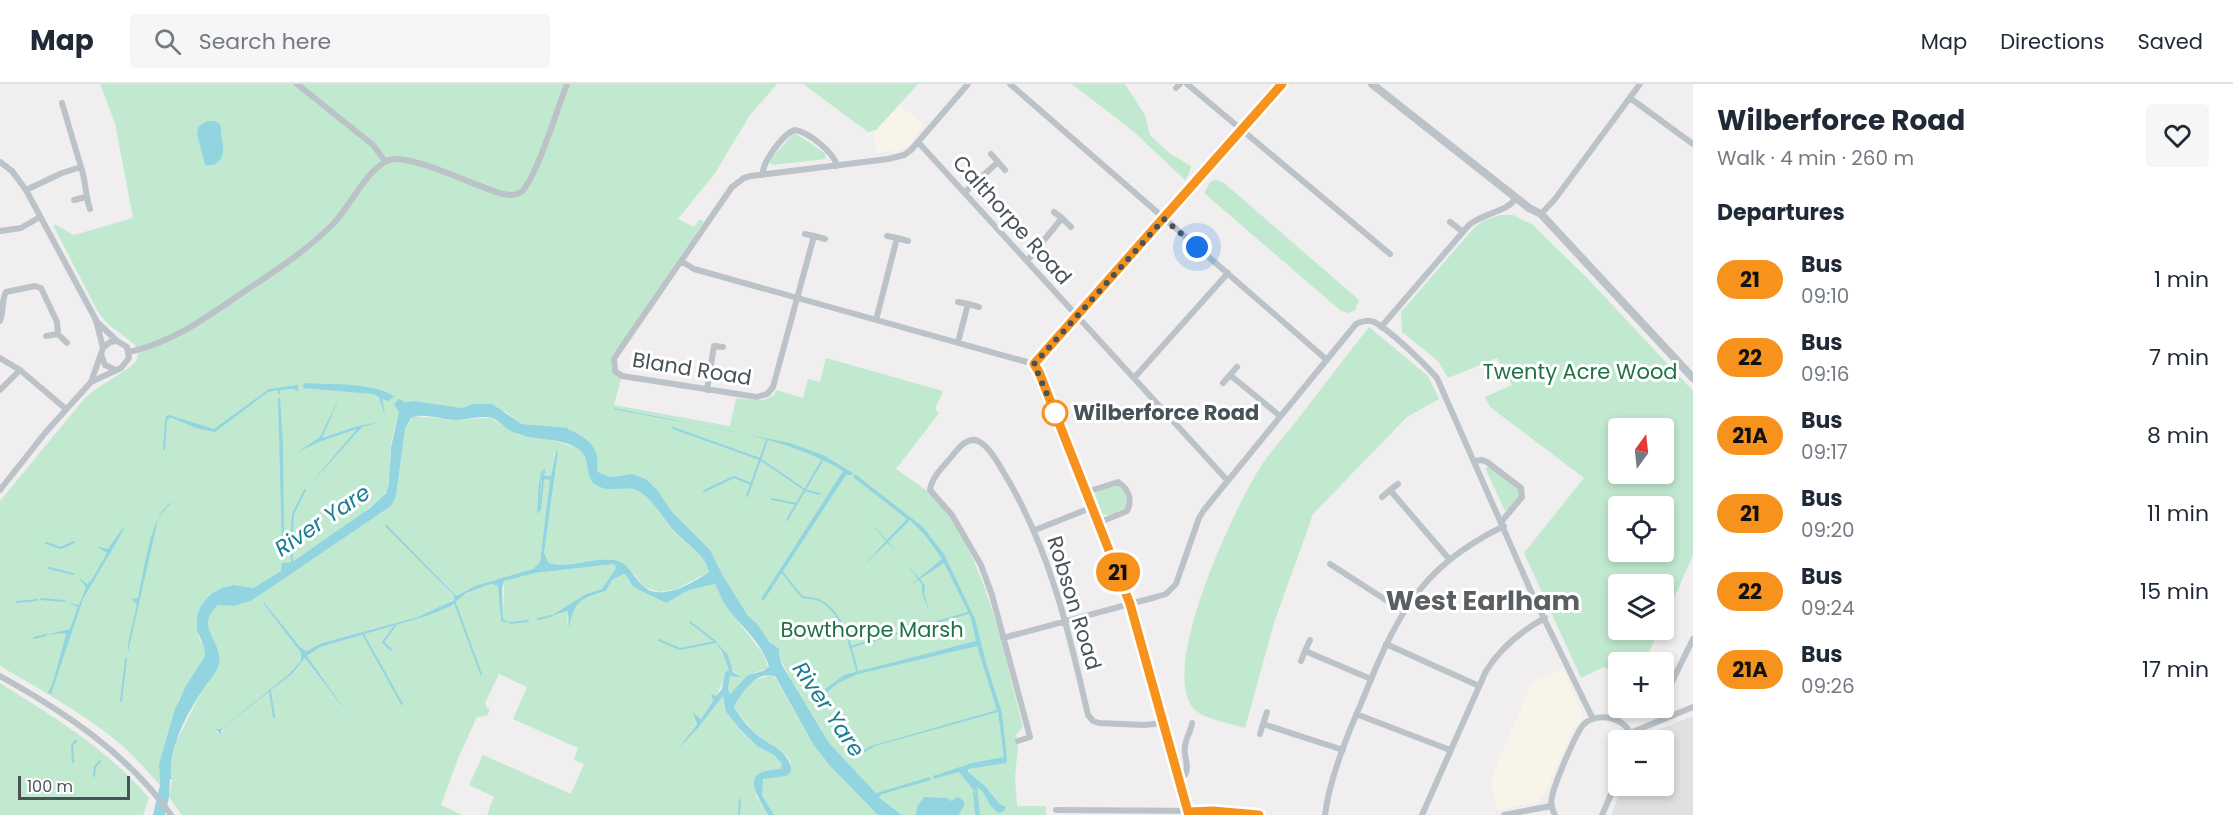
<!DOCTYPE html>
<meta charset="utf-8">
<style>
body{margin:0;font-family:Poppins,sans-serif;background:#f6f6f7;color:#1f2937;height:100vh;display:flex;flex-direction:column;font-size:22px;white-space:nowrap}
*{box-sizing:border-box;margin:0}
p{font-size:20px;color:#747a83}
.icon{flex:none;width:33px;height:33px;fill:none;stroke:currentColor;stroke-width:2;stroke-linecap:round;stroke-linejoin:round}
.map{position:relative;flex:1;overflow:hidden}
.details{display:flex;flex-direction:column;background:#fff;width:540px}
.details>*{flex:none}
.badge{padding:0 12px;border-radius:20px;font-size:21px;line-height:39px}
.needle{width:39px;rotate:15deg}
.tools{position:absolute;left:1608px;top:334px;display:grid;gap:12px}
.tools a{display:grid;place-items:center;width:66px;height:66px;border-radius:6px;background:#fff;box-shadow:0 3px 9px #0003;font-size:30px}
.scale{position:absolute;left:18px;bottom:15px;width:112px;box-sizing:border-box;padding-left:6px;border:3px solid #485259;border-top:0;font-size:16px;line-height:21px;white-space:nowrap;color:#485259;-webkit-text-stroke:4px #fff;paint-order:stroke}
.you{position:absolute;width:30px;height:30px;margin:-15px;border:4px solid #fff;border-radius:50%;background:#1a73e8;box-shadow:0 0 0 9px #1a73e833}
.map>.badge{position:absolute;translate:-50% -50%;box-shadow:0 0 0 3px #fff}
h2{padding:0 24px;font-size:22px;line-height:54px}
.round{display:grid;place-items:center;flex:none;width:63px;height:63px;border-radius:6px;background:#f6f6f7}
.headline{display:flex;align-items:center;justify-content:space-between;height:102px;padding:0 24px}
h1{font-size:28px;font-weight:700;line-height:45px}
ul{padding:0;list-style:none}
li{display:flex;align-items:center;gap:18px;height:78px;padding:0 24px}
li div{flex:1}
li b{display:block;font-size:22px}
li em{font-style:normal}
li .badge{min-width:66px;font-weight:700;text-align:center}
header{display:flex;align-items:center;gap:36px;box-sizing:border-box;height:84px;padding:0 30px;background:#fff;border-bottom:2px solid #e0e1e3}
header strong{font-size:28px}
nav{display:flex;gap:33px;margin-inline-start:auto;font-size:21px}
.search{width:420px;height:54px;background:#f6f6f7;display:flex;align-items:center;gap:15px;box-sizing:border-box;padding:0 21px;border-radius:6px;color:#747a83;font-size:22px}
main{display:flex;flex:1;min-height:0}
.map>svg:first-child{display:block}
</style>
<header>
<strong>Map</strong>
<div class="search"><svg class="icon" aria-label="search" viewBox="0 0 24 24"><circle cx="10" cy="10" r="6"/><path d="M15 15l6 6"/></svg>Search here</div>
<nav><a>Map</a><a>Directions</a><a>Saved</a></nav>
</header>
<main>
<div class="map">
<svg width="1693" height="731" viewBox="0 0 1693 731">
<rect width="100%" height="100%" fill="#f0eeee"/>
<!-- commercial -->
<path fill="#f9f4e9" d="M899 21 925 41 908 61 900 66 876 69 873 47 876 46Z
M1561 585 1565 590 1582 629 1581 635 1574 642 1547 706 1538 718 1497 726 1491 695 1532 598Z"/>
<!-- education -->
<path fill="#e1dfdf" d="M1693 632V731H1611L1623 702H1664V657H1641L1643 652Z"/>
<!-- green -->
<path fill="#c1e9cf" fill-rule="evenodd" d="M100 0H777L750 31 715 89 678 135 694 143 699 136H703V139L613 271 611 285 621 295 614 321 730 342 736 314 755 316H764L774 311 776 306 803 314 808 295 820 298 826 274 943 307 935 325 939 329 896 385C908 394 923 402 933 413 987 471 1003 568 1023 643L1016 650 1018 663 1015 693 1017 722H1046V731H902L879 712 882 710 880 708 876 709 829 659 792 598 773 560 748 532 722 490 710 466 672 428 658 407 620 391 611 393 598 388 597 373 585 354 570 345 522 340 506 328 472 320 462 324 414 317 405 318C396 332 391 355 390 372 390 382 392 394 388 404 383 419 310 465 292 478L284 479 281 487 253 504 234 501 211 510 201 521 197 531 199 554 204 563 205 572 179 615 159 680 160 701C149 689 137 676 125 664 91 634 40 605 0 582V417L84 315 96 305 130 283 137 276 138 269 135 261 108 240 98 228 54 143V140L74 151 133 134 115 39Z
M803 0H918L876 46 868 48Z
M1072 0H1125L1145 31 1150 51 1169 69 1191 82 1189 90 1185 96 1133 47Z
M796 50 825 69 826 75 772 81 770 78 771 75 792 51Z
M1216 96 1224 99 1359 216 1355 226 1349 229 1341 227 1204 109 1211 97Z
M1500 131H1513L1533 141 1588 195 1693 307V471L1664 537V501H1618V546H1659L1644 579H1618V590L1604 583 1581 594 1524 469 1584 394 1490 323 1485 313 1512 301 1497 274 1448 294 1438 277 1402 248 1401 228 1474 144 1483 137ZM1618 345H1664V390H1618ZM1618 423H1664V468H1618Z
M1369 243 1428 292 1439 315 1407 333 1313 430 1274 539 1245 644C1232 640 1203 635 1194 625 1158 585 1233 428 1258 387 1268 370 1282 355 1294 340 1319 307 1344 275 1369 243Z
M413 332 454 336 491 334 518 351 551 356 578 364 585 370 589 391C599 395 612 402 623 404 630 405 635 405 641 408 654 416 663 435 673 447 684 459 706 471 709 488L676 505 660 508 644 503 634 490 609 475 563 481 549 479 544 469 558 368H555L551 392H542V395L551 396 540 478 533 485 466 506 456 512 386 441 454 513V515L433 527 418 533 322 559 306 567 300 563 264 518 263 519 301 569V577L289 591 221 645 216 647 220 650 229 639 292 590 305 574 353 639 307 572 320 563 427 532 451 522 466 509 491 500 498 502 500 513V534L505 537 503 535 504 497 535 489 614 480 616 484 602 505 586 510 556 531 568 527 567 541C575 518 582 513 606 507L612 496 624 490 626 491 633 503 666 519 689 506 715 500 729 526 764 571 768 584 748 591 730 610 728 605 730 592 740 595C731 586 727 573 719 563L729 586 725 589C721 608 712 618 701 635L694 628 697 639 676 667 697 645 723 612 726 628 740 645 757 662 774 671 782 680V685L767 686 757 690 756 712 768 731H487L494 713 469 701 483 671 571 710 584 680 574 676 578 664 513 635 527 603 499 590 485 619 487 624 490 625 487 632 477 633 459 672 441 721 462 731H182L169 713 172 695 170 687 176 658 203 605 214 558C204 546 206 531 218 521L234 522 251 517 391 422 396 412 405 345Z
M1489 383 1519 406 1520 412 1508 427H1505L1485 384Z
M1118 401C1125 407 1129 415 1125 424L1109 431H1103L1095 411 1097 408Z
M770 591 774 592 813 660 830 682 878 731H774L762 711 761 699 765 694 786 692 791 679 786 671 754 648 734 624V620L750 598Z
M0 599C55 634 105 663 149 714L143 731H0Z"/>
<!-- water -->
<path fill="#93d4e1" d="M207 37H215L220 40C222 45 220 49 222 54 225 68 223 83 205 81L197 49 199 42Z
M306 299C332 301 371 298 394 312L389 317 382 315 385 329 384 328 379 313 373 310 303 304V301Z
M298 301V307L293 305 280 306V310H278V306L268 308 215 348 196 344 170 333 166 337V332L169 331 214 345 269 305Z
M340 312 322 354 358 342 380 338 362 343 305 406 357 345 321 357 298 368 320 353Z
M278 314H280L283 360 284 460H282Z
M399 315 405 318 414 317 462 324 472 320H492L522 340 568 344V346L569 345C580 351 595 358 597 373 598 378 597 383 598 388L610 393 632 390 646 395 658 407 672 428 710 466 722 490 748 532 756 539 769 557 779 565V571L782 581 829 659 876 709 930 693 931 696 882 710 879 713 902 731H878L830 682 813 660 775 592C755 587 744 607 735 620L734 624C740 632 746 641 753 647 766 661 791 665 791 688L786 692 763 695 762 711 774 731H768C753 705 741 686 781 685L782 680 774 671 757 662 740 645 726 628 723 612 697 645 676 667 697 640 693 628 701 635 713 617 711 610 716 612 722 605 725 588 729 586 722 568 716 558 728 571 733 588 741 594 730 592 728 605 730 610 748 591 763 587 769 583C763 560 742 543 728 525 723 518 719 508 715 500L689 506 666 519 633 503 626 491 624 490 612 496 606 507C580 514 574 518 569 544L568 527 551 532 586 510 602 505 616 484 614 480 535 489 504 497 502 504 503 535 510 539 501 537 498 502 491 500 466 509 451 522 427 532 320 563 307 572 354 639 305 574 292 590 229 639 221 647V651L216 645H221L288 591 301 577V569L263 519 264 518 300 563 306 567 322 559 418 533 454 516V512L385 442 386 440 456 512 475 502 533 485 540 478 550 396 542 395 540 398 541 386 543 392H551L556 367 558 368 544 469 549 479C570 485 593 473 614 476 628 478 632 491 641 500 658 520 693 499 709 488 706 471 685 459 674 447 663 435 652 413 638 407 625 401 610 409 598 402 582 394 593 373 577 364 558 353 535 357 515 349 506 346 500 337 492 334 482 331 466 336 456 336 442 336 422 328 411 334L405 345 396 412 391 422 251 517 234 522 218 521C193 544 223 556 219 580 217 590 207 598 202 607 186 631 169 664 171 693L173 695H170L169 713 165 731H153L160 701 159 680 175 625 186 602 205 572 204 563 197 546V531L201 521 211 510 222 504 234 501 253 504 281 487 282 479 292 478 370 424 386 409 389 401 391 363 399 328 394 320Z
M614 324 790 359 823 371 853 389 851 391H846L764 516 761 515 843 387C775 346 690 342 614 325Z
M855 390 923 443 944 470 975 535 986 579 1002 629 1007 675 1006 679 968 685V688L987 704 995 718 1006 723 1004 727 998 729 990 721 983 708 977 703 974 707 976 710 978 731H975L973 705 959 688 934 695 933 692 972 679 1004 673 998 628 875 662 859 672 858 670 871 662 997 626 977 562 858 590 838 599 815 618 813 614 844 591 976 557 971 534 944 479 920 495 925 502 924 509 930 529 922 509V500L919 496 911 501 918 495 906 479 919 494 942 475 925 451 910 436 888 458 896 466 887 459 863 482 886 457 871 439 887 456 907 435 853 393Z
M173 418 167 423 158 435 128 568V560L137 520 131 515 138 514C144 490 150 427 173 418Z
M125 441 119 454 83 515 51 610 48 609 53 598 66 551 65 549 46 551 70 545 78 523 68 519 79 521 86 503 78 493 87 500 91 497 107 469 96 462 108 465Z
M924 713 947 714 950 717 958 713 964 717V722L958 731H916L917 723Z"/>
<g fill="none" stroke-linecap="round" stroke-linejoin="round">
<!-- stream -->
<path stroke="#93d4e1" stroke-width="2" d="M673 344 760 375 805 406 819 410
M164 365 166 337
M704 407 734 393 751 400
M747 412 767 356
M772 415 796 420
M540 426 544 386
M538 428 540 398
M787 436 823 375
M46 459 61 464 74 458
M291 463 293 430 305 406
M291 465 292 478
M49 484 73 490
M782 488 802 513C808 514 816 514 821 517 844 530 851 563 857 587
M41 515 64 517
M17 518 37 516
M455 519 481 590
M538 535 551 532
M690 538 716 558
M510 539 528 537
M363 550 402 620
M34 554 46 551
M659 556 680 565 716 558
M850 563 968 529
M391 566 383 558 395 542
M270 607 274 633
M121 617 126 575
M73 678 72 661 76 657
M94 692 95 683 100 677
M976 702 979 731
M991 711 999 721
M739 731 740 716"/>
<!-- minor -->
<path stroke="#bbc3c9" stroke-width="6" d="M297 0 373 61 385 77
M1010 0 1327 276
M1187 0 1390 170
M1176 4 1180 0
M1630 14 1693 60
M918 58 1227 396
M0 78 12 87 26 106 96 236 103 264
M998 78 1005 86
M81 83C86 97 85 111 90 125
M763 91C761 79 784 49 795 46 808 48 834 68 837 82
M26 106 62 89 81 83 62 19
M965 108 998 78 991 70
M74 116 86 113
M1054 128 1062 134
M1541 130 1555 115 1640 0
M1450 138 1463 148
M0 147 21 144 40 133
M805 150 814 152
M887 152 897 154
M825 155 814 152 773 303 767 310 757 313 622 292 615 287 614 275 619 267 732 103 744 94 751 92 888 75 904 71 911 66 968 0
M681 177 694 185 1034 280 1039 288 1130 520 1188 731
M1027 177 1062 134 1071 143
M958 218 968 220
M876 236 897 154 908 157
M0 237C4 227 1 217 6 208L35 202 41 204 57 238 58 250 67 259
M1381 243 1469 141C1485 128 1506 129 1516 114
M46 252 58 250
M958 258 968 220 979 223
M129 268C174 258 205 234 242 209 274 188 306 167 333 140 351 122 370 78 394 75 417 73 477 103 503 110 509 111 515 112 521 108 535 98 559 20 567 0
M101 270 105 281 114 285
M0 274 20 286 66 325
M1034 280 1282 0
M1237 283 1230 291 1280 332
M1134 294 1228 189
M91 298 121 284 129 274 127 263 117 257 96 237
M1223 299 1230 291
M0 306 20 286
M707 306 714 262 723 263
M1475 377 1482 376 1487 378 1521 404 1522 413 1502 437
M1398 400 1390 406 1449 475
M0 406 45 349 91 298 103 264 110 258 117 257
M1087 408 1118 398C1128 404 1133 416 1127 427L1098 439
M1382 413 1390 406
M1035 446 1093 423
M1330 480 1403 527
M1003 554 1156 513 1166 510 1176 500 1199 434 1204 426 1356 240C1362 237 1368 235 1374 238 1390 246 1425 280 1437 294L1534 514 1593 635
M1310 556 1305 567 1371 595
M1386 560 1479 602
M1301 577 1305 567
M0 592C65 628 128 670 171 731
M1267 628 1263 640 1343 666
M1356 630 1450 666
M1672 632 1666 617 1667 608 1693 555
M1630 649 1693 623
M1260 650 1263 640
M1018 657 1030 653 992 511 981 481 952 431 930 406C932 392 944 382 952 372 958 365 967 352 978 357 989 362 998 379 1004 389 1049 463 1069 547 1088 631L1093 637 1099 639 1144 641 1163 639
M1178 693 1185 691C1190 680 1183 673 1185 662 1186 654 1191 647 1192 639
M1056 726 1213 727 1259 731
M1325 731C1329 697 1346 654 1360 622 1395 536 1416 485 1504 442
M1422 731 1486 587C1501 563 1521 547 1545 534
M1504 731 1551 722
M1555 731C1552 725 1550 720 1552 713 1554 701 1576 648 1584 640 1594 631 1609 632 1620 638 1627 642 1631 649 1631 657
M1602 731 1618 694"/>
<!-- tertiary -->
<path stroke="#bbc3c9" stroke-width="8" d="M1372 0 1529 124 1541 130 1693 294"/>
</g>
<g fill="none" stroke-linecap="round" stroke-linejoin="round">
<!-- line casing -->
<g stroke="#fff" stroke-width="14">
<path id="line" d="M1259 731 1213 727 1188 728 1130 520 1039 288 1034 280 1282 0"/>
</g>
<!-- line -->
<use href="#line" stroke="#f7931d" stroke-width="9"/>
<!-- walk -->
<path stroke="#485259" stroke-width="6" stroke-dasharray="0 10.8" d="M1055 329 1034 280 1036 278 1164 135 1197 163"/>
</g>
<!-- markers -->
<circle fill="#fff" stroke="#f7931d" stroke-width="3" cx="1055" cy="329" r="12"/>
<g text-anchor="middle" stroke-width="6" stroke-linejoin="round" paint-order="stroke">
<!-- street labels -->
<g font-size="21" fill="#485259" stroke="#fff">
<text transform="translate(1012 136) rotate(48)" y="7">Calthorpe Road</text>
<text transform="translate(692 285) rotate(9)" y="7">Bland Road</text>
<text transform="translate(1074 519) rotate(73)" y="7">Robson Road</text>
</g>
<!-- park labels -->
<g font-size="21" fill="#217246" stroke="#fff">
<text x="1580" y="295">Twenty Acre Wood</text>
<text x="872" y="553">Bowthorpe Marsh</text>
</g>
<!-- stop labels -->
<g font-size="21" font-weight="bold" fill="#485259" stroke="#fff" text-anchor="start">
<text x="1073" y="336">Wilberforce Road</text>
</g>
<!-- water labels -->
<g font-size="22" font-style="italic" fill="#1b7d91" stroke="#fff">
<text transform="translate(322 436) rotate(-34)" y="8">River Yare</text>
<text transform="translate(829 625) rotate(56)" y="8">River Yare</text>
</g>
<!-- district labels -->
<g font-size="27" font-weight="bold" fill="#5b5f62" stroke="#fff">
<text x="1483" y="526">West Earlham</text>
</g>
</g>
</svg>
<div class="tools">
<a><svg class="needle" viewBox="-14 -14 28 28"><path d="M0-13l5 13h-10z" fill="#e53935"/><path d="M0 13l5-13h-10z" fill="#747a83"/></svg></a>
<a><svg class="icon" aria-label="locate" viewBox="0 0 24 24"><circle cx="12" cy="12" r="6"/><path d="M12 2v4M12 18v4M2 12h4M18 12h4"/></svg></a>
<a><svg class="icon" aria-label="layers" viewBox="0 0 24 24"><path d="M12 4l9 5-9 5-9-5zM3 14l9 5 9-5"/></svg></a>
<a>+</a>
<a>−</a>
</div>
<div class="scale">100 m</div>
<div class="you" style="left:1197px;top:163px"></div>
<b class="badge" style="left:1118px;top:488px;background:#f7931d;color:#111">21</b>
</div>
<section class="details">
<div class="headline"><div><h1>Wilberforce Road</h1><p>Walk · 4 min · 260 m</p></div><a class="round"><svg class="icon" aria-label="heart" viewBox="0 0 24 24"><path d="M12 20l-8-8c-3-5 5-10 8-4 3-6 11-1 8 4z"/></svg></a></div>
<h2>Departures</h2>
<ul>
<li><span class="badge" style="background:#f7931d;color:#111">21</span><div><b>Bus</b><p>09:10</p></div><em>1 min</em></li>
<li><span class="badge" style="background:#f7931d;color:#111">22</span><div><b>Bus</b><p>09:16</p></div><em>7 min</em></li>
<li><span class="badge" style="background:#f7931d;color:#111">21A</span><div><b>Bus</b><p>09:17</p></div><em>8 min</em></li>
<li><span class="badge" style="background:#f7931d;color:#111">21</span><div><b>Bus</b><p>09:20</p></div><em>11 min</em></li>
<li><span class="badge" style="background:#f7931d;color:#111">22</span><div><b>Bus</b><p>09:24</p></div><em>15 min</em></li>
<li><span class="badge" style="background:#f7931d;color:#111">21A</span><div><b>Bus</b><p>09:26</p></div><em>17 min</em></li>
</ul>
</section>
</main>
